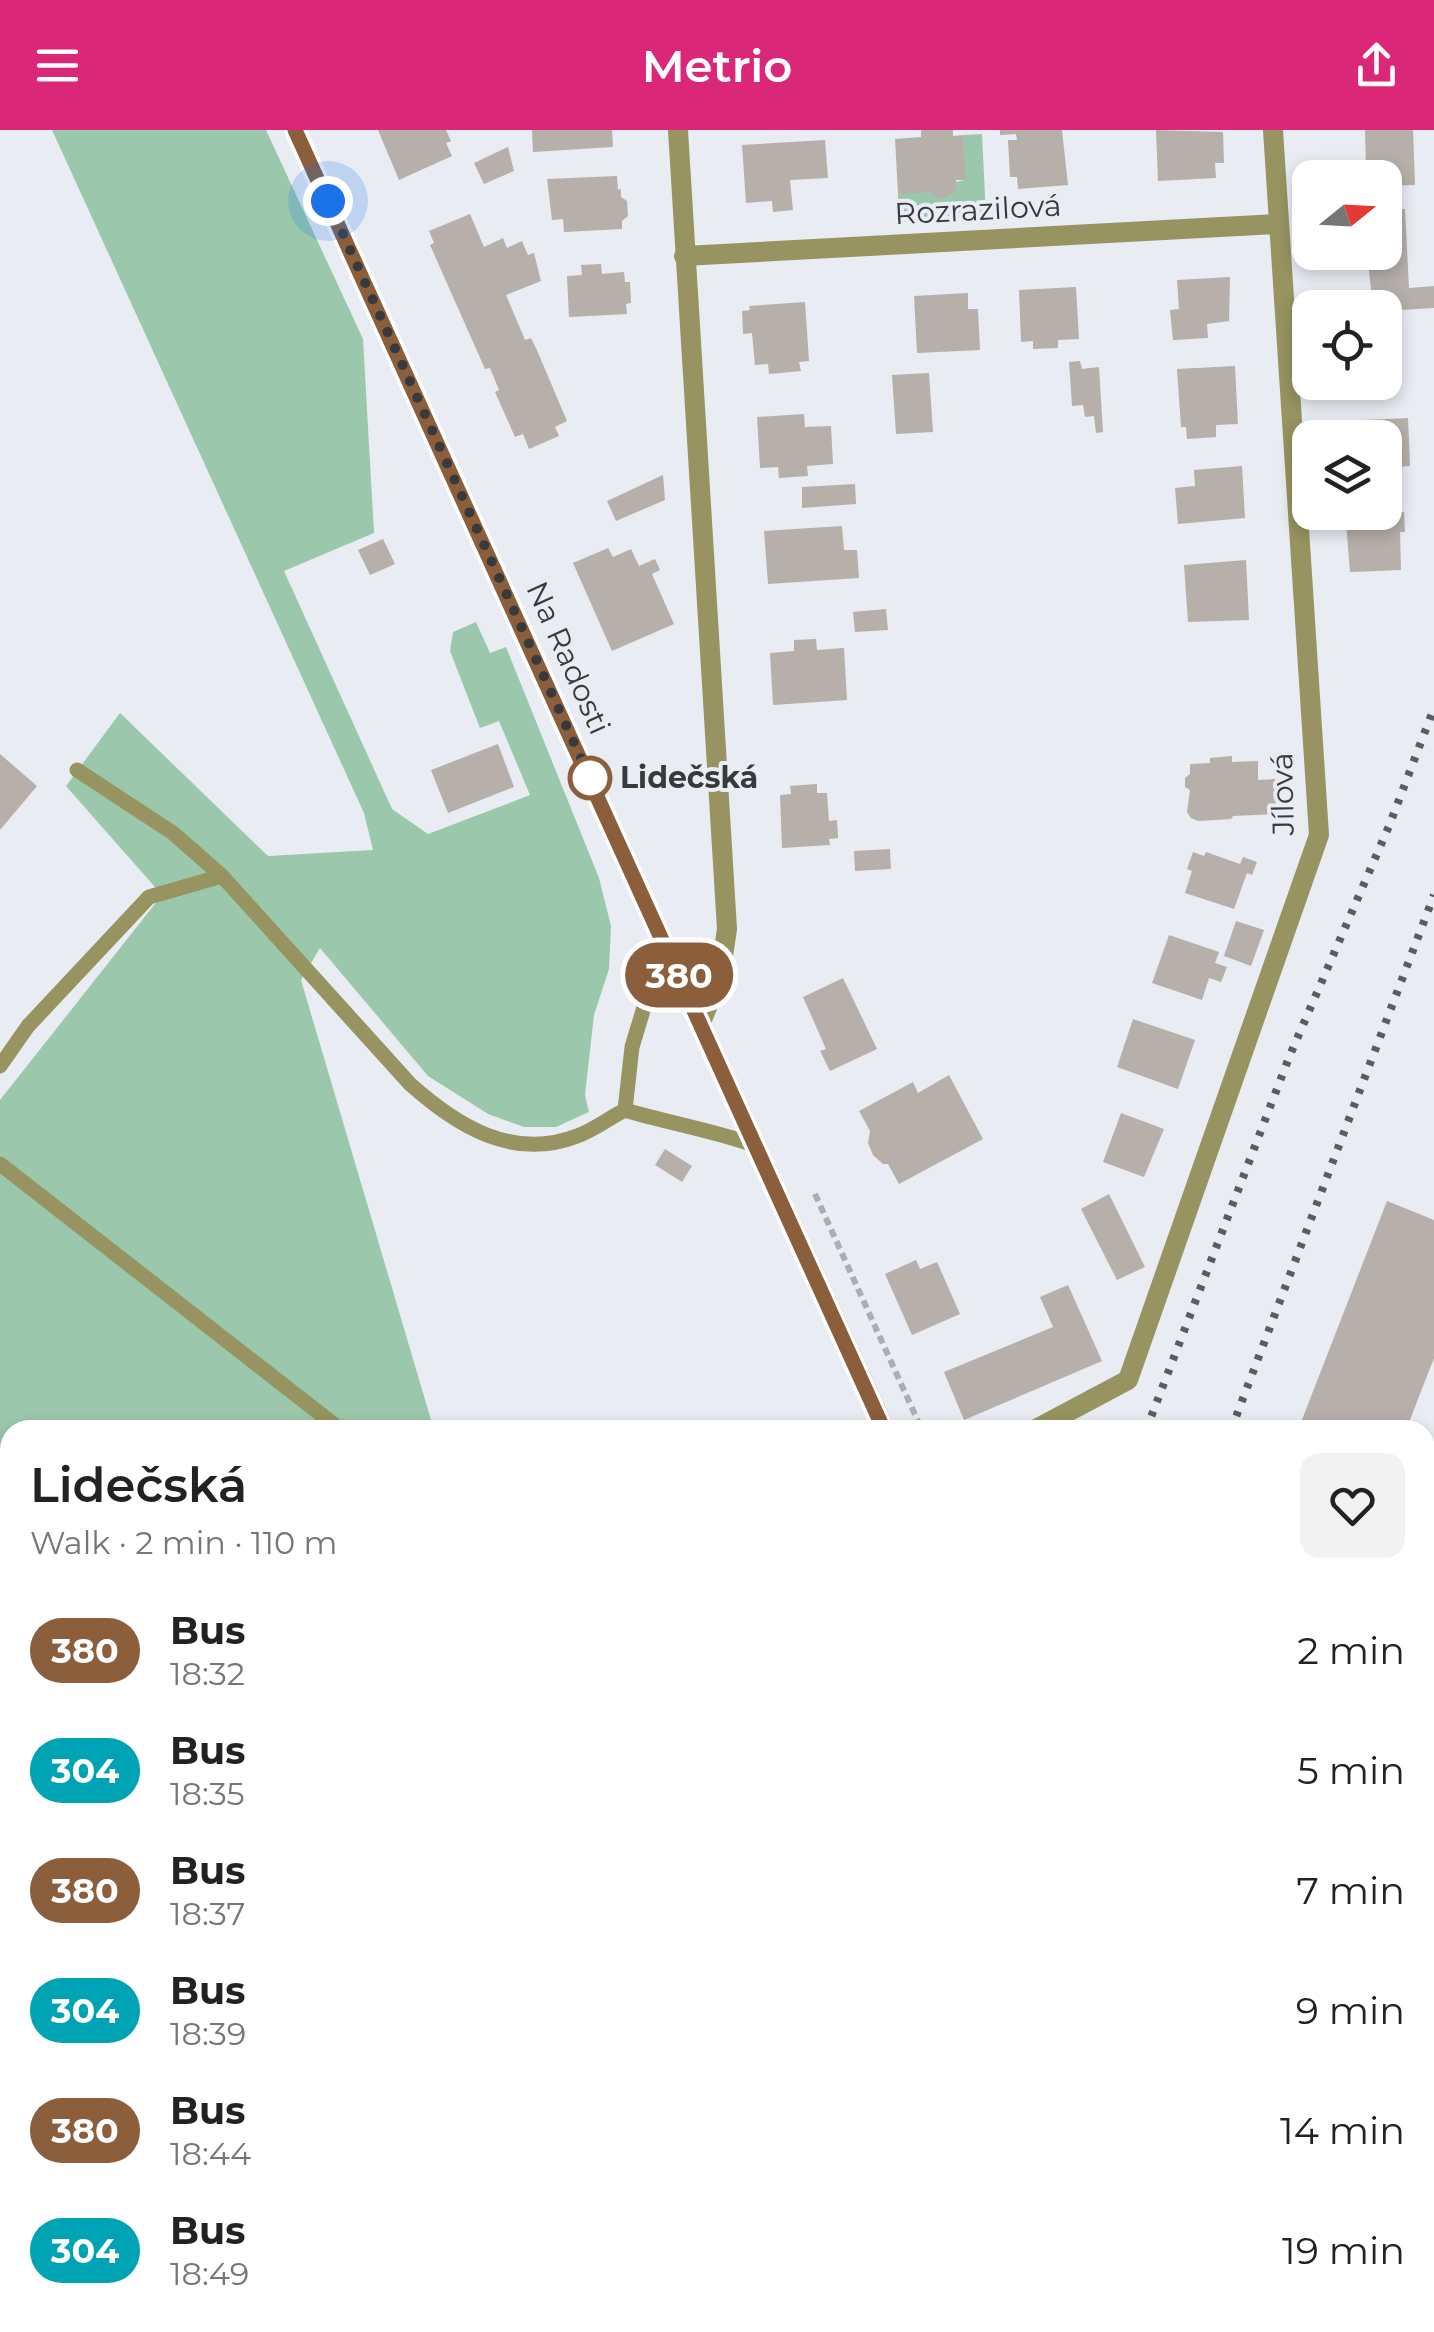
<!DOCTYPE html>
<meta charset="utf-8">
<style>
body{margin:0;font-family:Montserrat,sans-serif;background:#f2f2f2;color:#222;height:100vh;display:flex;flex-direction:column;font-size:38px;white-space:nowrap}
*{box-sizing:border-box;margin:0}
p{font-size:32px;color:#767676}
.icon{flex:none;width:55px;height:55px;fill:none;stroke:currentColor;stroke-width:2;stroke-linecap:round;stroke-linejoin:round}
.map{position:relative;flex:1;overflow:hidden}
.sheet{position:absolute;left:0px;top:1290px;width:1435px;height:912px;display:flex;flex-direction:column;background:#fff;border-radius:30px 30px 0 0;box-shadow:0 5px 15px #0003}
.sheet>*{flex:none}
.badge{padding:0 20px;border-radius:32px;font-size:35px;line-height:65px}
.needle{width:65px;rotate:72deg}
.tools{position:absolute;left:1292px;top:30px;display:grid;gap:20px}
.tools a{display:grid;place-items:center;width:110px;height:110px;border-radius:20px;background:#fff;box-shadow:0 5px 15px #0003;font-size:50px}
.you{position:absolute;width:50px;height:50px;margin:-25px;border:8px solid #fff;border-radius:50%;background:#1a73e8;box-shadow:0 0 0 15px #1a73e833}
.map>.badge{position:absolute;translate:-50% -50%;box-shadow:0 0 0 5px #fff}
.round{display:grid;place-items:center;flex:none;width:105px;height:105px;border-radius:20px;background:#f2f2f2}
.head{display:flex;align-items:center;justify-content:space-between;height:170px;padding:0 30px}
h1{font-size:48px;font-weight:600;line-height:75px}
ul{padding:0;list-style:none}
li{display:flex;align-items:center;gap:30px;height:120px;padding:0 30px}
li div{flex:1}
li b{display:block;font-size:38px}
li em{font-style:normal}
li .badge{min-width:110px;font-weight:700;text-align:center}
header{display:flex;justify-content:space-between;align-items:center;height:130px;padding:0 30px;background:#db2777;color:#fff;font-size:45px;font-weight:600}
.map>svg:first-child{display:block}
</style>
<header><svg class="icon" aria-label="menu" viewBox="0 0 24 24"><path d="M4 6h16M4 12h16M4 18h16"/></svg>Metrio<svg class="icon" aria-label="share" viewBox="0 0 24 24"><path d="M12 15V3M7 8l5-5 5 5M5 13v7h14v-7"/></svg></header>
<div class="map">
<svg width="1434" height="2202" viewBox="0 0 1434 2202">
<rect width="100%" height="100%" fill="#e9ecf3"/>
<!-- green -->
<path fill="#9bc8ac" d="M52 0H266L363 209 374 403 284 441 392 679 428 704 530 665 499 591 480 598 450 521 453 502 476 492 490 523 506 517 599 748 611 796 609 839 594 885 585 965 589 982 556 997H524L488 984 428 946 320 818 301 850 434 1300H10V1955L0 1957V970L162 765 66 656 120 583 268 726 373 720 364 683Z
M982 4 986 87 899 92 898 64 965 50 963 5Z
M1425 1890 1434 1915V2202H1409L1403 2193 1425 2192Z
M10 2041V2192L76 2193 57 2202H0V2056Z
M147 2193V2192L210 2193 188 2202H130Z
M872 2193V2192L926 2193 924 2202H870Z
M983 2193V2192L1041 2193 1040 2202H982Z"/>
<!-- building -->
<path fill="#b6afaa" d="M378 0H446L451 11 446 13 452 26 399 50Z
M532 0H612L613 17 533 22Z
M921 0H953V6L963 5 966 50H956V61L946 67 938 68 931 62 898 64 895 9 921 7Z
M1000 0H1062L1068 55 1018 59 1017 47H1010L1008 10H1017L1016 4 1000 5Z
M1156 0 1223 2 1224 33H1215L1216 48 1158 51Z
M1365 0H1413L1415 55 1385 56 1383 39H1366Z
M825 10 828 48 790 50 793 80 773 82 772 71 746 73 742 15Z
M508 17 514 41 484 54 474 33Z
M617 46 618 60 621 59V67L627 71 628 86 622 91V99L564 102 563 89 552 90 547 49Z
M1405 79 1409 158 1434 156V178L1385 181V178H1373L1368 131H1352V122H1385V80Z
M470 84 484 117 503 108 507 118 522 111 528 125 534 123 541 151 506 165 525 210 531 208 536 218 567 291 555 297 559 306 529 319 523 304 515 307 495 262 499 260 490 238 485 239 430 115 434 113 429 101Z
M601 134 602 144 624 142 625 152H630L631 173 626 174 627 184 569 187 567 146 582 145 581 135Z
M1230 147 1229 191 1207 194 1208 208 1173 210 1170 180 1179 179 1177 150Z
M1076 157 1079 209 1058 210V218L1033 219V211L1021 212 1019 160Z
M968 163V179H978L980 220 917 223 914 166Z
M805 172 809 231 799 232 801 241 769 244 768 234 755 235 752 203 743 204 742 181 750 180 749 176Z
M1080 231 1082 239 1099 237 1103 302 1096 303 1094 286 1085 287 1083 275 1072 276 1069 232Z
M1235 236 1238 294 1216 295V307L1187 309 1186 297H1181L1177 239Z
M929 243 933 302 896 304 892 245Z
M804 284 805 297 831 296 833 334 807 336 808 346 779 348 778 337 760 338 757 287Z
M1408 288 1410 336 1385 338V308H1341L1340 305 1341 291Z
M1242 336 1245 388 1178 394 1175 358 1195 356 1194 340Z
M663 345 665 370 616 391 607 371Z
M855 354 856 374 802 378V357Z
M1404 382 1405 402H1400L1401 440 1350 442 1346 393H1354L1353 384Z
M842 396 844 420H857L859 448 768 454 764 401Z
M383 409 395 434 370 445 358 420Z
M608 418 613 427 631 419 639 436 655 429 660 440 652 444 674 494 612 521 573 433Z
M1246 430 1249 490 1188 492 1184 435Z
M886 479 888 500 855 502 853 482Z
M816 509 817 520 844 518 847 570 773 575 770 523 794 521V510Z
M498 614 514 657 448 683 431 640Z
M0 624 37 656 0 700Z
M1232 626V632L1258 631V650L1275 649 1277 684 1233 686 1231 689 1198 691 1191 688 1187 682 1190 660 1185 657V648L1190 644V634L1210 633V628Z
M817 654V663H827L829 691 837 690 838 708 829 709 830 715 782 718 780 665 791 664 790 656Z
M890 719 891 739 855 741 854 721Z
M1193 722 1204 726 1206 722 1240 734 1243 727 1257 732 1252 745 1247 743 1234 779 1185 763 1192 741 1187 739Z
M1236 791 1264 800 1251 836 1224 826Z
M1169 805 1219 822 1215 833 1227 837 1221 852 1209 848 1202 870 1152 853Z
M843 848 877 919 830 941 820 921 826 919 803 867Z
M1133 889 1195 910 1178 959 1117 937Z
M949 945 983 1009 899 1054 888 1034H883L873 1025 868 1013 870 1001 859 981 913 952 918 963Z
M1121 983 1164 999 1144 1047 1103 1032Z
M665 1019 692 1036 682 1052 655 1035Z
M1109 1064 1145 1137 1117 1150 1081 1079Z
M1387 1071 1434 1090V1228L1406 1300H1298Z
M916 1130 920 1139 937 1132 960 1184 912 1205 885 1144Z
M1068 1155 1102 1231 964 1290 944 1242 1053 1197 1040 1167Z
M512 2192H619L623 2202H492Z"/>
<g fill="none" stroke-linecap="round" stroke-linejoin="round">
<!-- path -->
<path stroke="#abadb2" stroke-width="6" stroke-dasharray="8 5" stroke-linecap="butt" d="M815 1064 922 1300
M883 2202 885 2192"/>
<!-- lane -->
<path stroke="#979461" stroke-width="15" d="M77 640 173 703 222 746 410 954C457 996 513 1031 577 1006 594 1000 609 988 625 980
M664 811 632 917 625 980C668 993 712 1000 754 1015
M0 936 28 896 149 767 222 746
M0 1034 341 1300
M1425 1761 1434 1758
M339 2202H355
M417 2202 436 2192
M803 2202 806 2192"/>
<!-- street -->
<path stroke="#979461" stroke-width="20" d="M678 0 727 799 720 846 701 892
M684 126 1276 94
M1034 1300 1128 1250 1319 705 1273 0
M1425 1479 1434 1447
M1425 1818 1434 1847"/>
<!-- secondary -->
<path stroke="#6f6908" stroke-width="20" d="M295 0 885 1300
M1366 2192 1372 2202"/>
<!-- rail -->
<path stroke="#5b5c60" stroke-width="8" stroke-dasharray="5 10" stroke-linecap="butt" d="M1146 1300 1290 925 1389 696 1434 578
M1231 1300 1434 765
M0 2005 10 2006
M953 2202 954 2192"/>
</g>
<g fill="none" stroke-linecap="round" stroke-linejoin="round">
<!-- line casing -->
<g stroke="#fff" stroke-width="22">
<path id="line" d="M295 0 884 1300"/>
</g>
<!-- line -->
<use href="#line" stroke="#8b5e3c" stroke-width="15"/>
<!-- walk -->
<path stroke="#38393c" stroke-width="10" stroke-dasharray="0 18" d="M328 71 590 648"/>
</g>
<!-- markers -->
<circle fill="#fff" stroke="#8b5e3c" stroke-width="5" cx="590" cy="648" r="20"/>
<g text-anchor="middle" stroke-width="8" stroke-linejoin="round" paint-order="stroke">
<!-- street labels -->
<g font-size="30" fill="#38393c" stroke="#e9ecf3">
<text transform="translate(978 80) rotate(-3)" y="10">Rozrazilová</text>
<text transform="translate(568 528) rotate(66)" y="10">Na Radosti</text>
<text transform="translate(1283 664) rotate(-91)" y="10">Jílová</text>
</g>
<!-- stop labels -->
<g font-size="30" font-weight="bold" fill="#38393c" stroke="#e9ecf3" text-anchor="start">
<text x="620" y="658">Lidečská</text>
</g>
</g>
</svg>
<div class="tools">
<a><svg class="needle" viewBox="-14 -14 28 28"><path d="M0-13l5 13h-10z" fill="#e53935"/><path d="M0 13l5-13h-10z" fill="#767676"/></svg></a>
<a><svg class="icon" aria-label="locate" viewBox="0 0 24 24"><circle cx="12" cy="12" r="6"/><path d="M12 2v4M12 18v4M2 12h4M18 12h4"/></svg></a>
<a><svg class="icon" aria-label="layers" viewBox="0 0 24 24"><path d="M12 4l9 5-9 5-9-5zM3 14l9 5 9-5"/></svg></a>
</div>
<div class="you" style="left:328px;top:71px"></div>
<b class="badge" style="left:679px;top:845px;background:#8b5e3c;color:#fff">380</b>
<section class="sheet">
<div class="head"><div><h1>Lidečská</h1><p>Walk · 2 min · 110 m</p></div><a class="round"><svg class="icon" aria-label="heart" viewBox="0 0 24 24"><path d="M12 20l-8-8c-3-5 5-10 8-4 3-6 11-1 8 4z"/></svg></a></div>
<ul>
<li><span class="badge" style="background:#8b5e3c;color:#fff">380</span><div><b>Bus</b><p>18:32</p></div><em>2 min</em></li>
<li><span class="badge" style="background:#00a3b4;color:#fff">304</span><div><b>Bus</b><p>18:35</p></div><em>5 min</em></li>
<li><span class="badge" style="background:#8b5e3c;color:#fff">380</span><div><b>Bus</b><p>18:37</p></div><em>7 min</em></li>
<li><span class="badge" style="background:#00a3b4;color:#fff">304</span><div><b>Bus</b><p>18:39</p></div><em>9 min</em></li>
<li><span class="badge" style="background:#8b5e3c;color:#fff">380</span><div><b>Bus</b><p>18:44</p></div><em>14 min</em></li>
<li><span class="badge" style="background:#00a3b4;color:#fff">304</span><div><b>Bus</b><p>18:49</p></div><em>19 min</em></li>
</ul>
</section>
</div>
